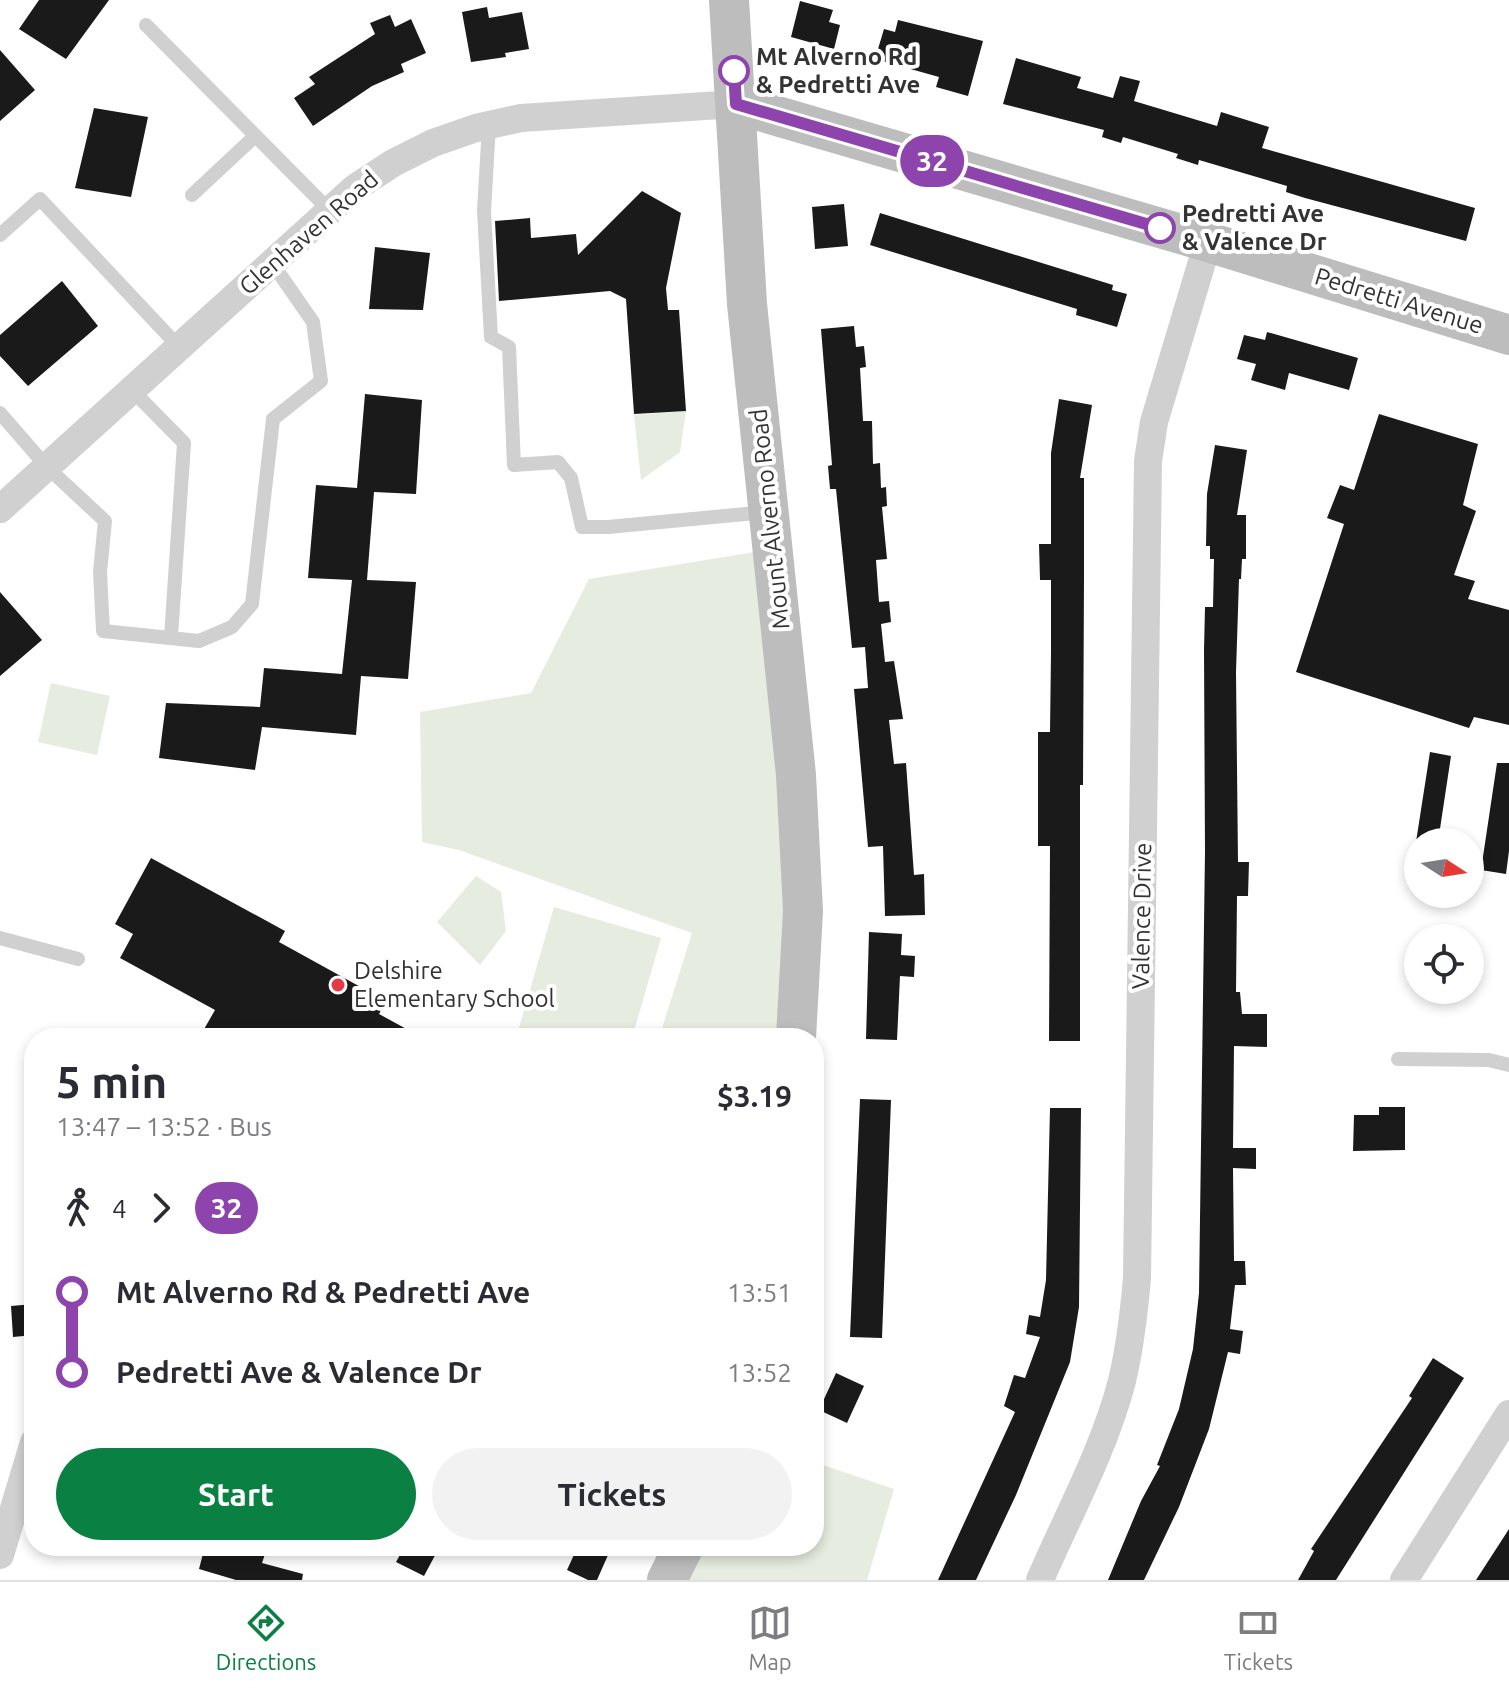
<!DOCTYPE html>
<meta charset="utf-8">
<style>
body{margin:0;font-family:Ubuntu,sans-serif;background:#f2f2f3;color:#2b2b33;height:100vh;display:flex;flex-direction:column;font-size:30px;white-space:nowrap}
*{box-sizing:border-box;margin:0}
p{font-size:26px;color:#7c7c81}
.icon{flex:none;width:44px;height:44px;fill:none;stroke:currentColor;stroke-width:2;stroke-linecap:round;stroke-linejoin:round}
.map{position:relative;flex:1;overflow:hidden}
.drawer{position:absolute;left:24px;top:1028px;width:800px;height:528px;display:flex;flex-direction:column;background:#fff;border-radius:32px;box-shadow:0 4px 12px #0003}
.drawer>*{flex:none}
.badge{padding:0 16px;border-radius:26px;font-size:28px;line-height:52px}
.needle{width:52px;rotate:102deg}
.buttons{position:absolute;left:1404px;top:828px;display:grid;gap:16px}
.buttons a{display:grid;place-items:center;width:80px;height:80px;border-radius:50%;background:#fff;box-shadow:0 4px 12px #0003;font-size:40px}
.map>.badge{position:absolute;translate:-50% -50%;box-shadow:0 0 0 4px #fff}
.legs{display:flex;align-items:center;gap:12px;height:88px;padding:0 32px;font-size:26px}
.legs p{margin-inline-start:auto}
.overview{display:flex;align-items:center;justify-content:space-between;height:136px;padding:0 32px}
h1{font-size:44px;font-weight:600;line-height:60px}
.primary-button{display:flex;gap:16px;margin-top:auto;padding:16px 32px}
.primary-button a{flex:1;height:92px;border-radius:48px;background:#0b8043;color:#fff;font-size:32px;font-weight:600;line-height:92px;text-align:center}
.primary-button a+a{background:#f2f2f3;color:#2b2b33}
ul{padding:0 32px;list-style:none}
li{display:flex;align-items:center;gap:28px;height:80px;font-size:30px}
li i{display:grid;place-items:center;width:12px;height:100%;margin:0 10px;background:currentColor}
li i::after{content:'';width:20px;height:20px;margin:-10px;border:6px solid;border-radius:50%;background:#fff}
li p{margin-inline-start:auto}
li:first-child i{background:linear-gradient(#0000 50%,currentColor 0)}
li:last-child i{background:linear-gradient(currentColor 50%,#0000 0)}
.dock{display:flex;justify-content:space-around;align-items:center;height:112px;border-top:2px solid #e1e1e2;background:#fff;font-size:22px;color:#7c7c81}
.dock a{display:grid;justify-items:center;gap:4px}
.dock .selected{color:#0b8043}
.map>svg:first-child{display:block}
</style>
<div class="map">
<svg width="1509" height="1580" viewBox="0 0 1509 1580">
<rect width="100%" height="100%" fill="#fff"/>
<!-- green -->
<path fill="#e6ecdf" d="M686 411 680 452 641 480 634 415Z
M773 549 796 1038H659L692 933 459 850 422 842 420 712 531 693 589 579Z
M51 683 110 696 97 755 38 742Z
M476 876 501 892 506 931 480 965 437 922Z
M554 907 661 938 632 1038H516Z
M814 1462 894 1489 867 1580H667L684 1546H814Z"/>
<!-- building -->
<path fill="#1a1a1a" d="M39 0H109L66 59 19 29Z
M800 1 833 10 829 22 840 25 834 49 791 37Z
M487 7 489 18 522 12 529 49 505 53 506 57 471 62 462 12Z
M390 15 395 27 411 19 426 53 401 64 404 72 372 86 313 126 294 98 315 84 309 77 375 34 370 23Z
M898 20 983 41 968 96 936 87 939 77 875 59 884 29 895 32Z
M0 50 35 90 0 121Z
M1016 58 1081 77 1077 88 1113 98 1120 76 1140 81 1134 101 1217 126 1221 112 1269 127 1262 148 1475 208 1466 241 1305 198 1286 192 1287 186 1199 160 1198 165 1176 158 1178 154 1123 137 1121 143 1102 137 1104 130 1003 104Z
M94 108 148 117 131 197 75 188Z
M642 191 681 213 666 288 668 310H679L686 411 634 414 626 299 610 291 499 301 495 221 530 218 531 238 576 234 578 255Z
M844 204 848 246 815 249 812 207Z
M880 213 1113 285 1112 290 1127 294 1117 327 1076 315 1077 309 870 245Z
M375 247 430 253 423 310 369 309Z
M62 281 98 326 28 386 0 356V335Z
M854 326 856 347 864 346 866 367 860 368 863 421H872L873 464 880 463 881 488 886 487 887 506 882 507 887 559 876 560 879 602 889 601 891 622 881 624 885 662 894 661 903 719 889 720 894 764 906 763 914 875 924 874 925 915 885 916 883 846 868 847 854 689 868 688 865 647 852 648 836 489H830L828 466 832 465 821 329Z
M1267 332 1358 358 1349 390 1289 373 1285 390 1251 380 1256 364 1237 359 1244 335 1265 340Z
M365 394 422 400 416 494 374 492 367 580 416 582 408 679 361 676 356 735 262 727 255 770 159 758 166 703 260 707 264 668 342 674 352 580 308 578 316 485 357 488Z
M1059 399 1092 405 1080 478H1084V577L1083 785H1080V1041H1049L1050 846H1038V732H1050L1051 653V580H1040L1039 544H1051V453Z
M1379 414 1478 444 1463 505 1476 511 1454 575 1475 581 1468 599 1509 610V725L1474 717 1469 728 1296 672 1344 524 1327 518 1340 485 1354 490Z
M1215 445 1247 450 1237 515H1246V559H1242L1241 579H1239L1236 672 1238 862H1249L1248 896H1237L1236 992H1240L1242 1014H1267V1047L1234 1046 1233 1148H1256V1169L1233 1168 1234 1261H1245L1246 1285H1235L1230 1329 1243 1331 1240 1354 1228 1352 1209 1429 1179 1507 1144 1580H1108L1141 1501 1160 1466 1157 1465 1179 1409 1193 1349 1199 1293 1205 851 1204 650 1205 607H1213L1214 559H1210V546H1206L1207 494Z
M0 592 42 640 0 676Z
M1430 752 1451 756 1438 842H1416Z
M1497 763H1509V851L1506 874 1481 870Z
M151 858 285 931 279 942 386 1001 379 1014 423 1038H199L215 1010 120 958 133 934 115 924Z
M869 932 902 934 901 955 915 956 914 977 900 976 897 1040 866 1039Z
M860 1099 891 1100 882 1338 850 1337Z
M1379 1107H1405V1150L1353 1151 1354 1115H1379Z
M1050 1108H1081L1079 1307 1070 1362 1016 1495 976 1580H938L1015 1412 1004 1406 1014 1375 1025 1378 1040 1337 1026 1334 1029 1315 1040 1317 1046 1280Z
M34 1304V1335L13 1337 11 1306Z
M1433 1358 1464 1378 1336 1580H1298L1314 1551 1311 1549 1412 1398 1409 1396Z
M836 1373 864 1386 847 1423 819 1410Z
M1509 1529V1580H1476Z
M205 1546H240L265 1554 262 1563 303 1574 302 1580H236L199 1569Z
M405 1546H440L424 1576 396 1562Z
M578 1546H612L597 1580H588L567 1570Z"/>
<g fill="none" stroke-linecap="round" stroke-linejoin="round">
<!-- lane -->
<path stroke="#d0d0d0" stroke-width="14" d="M146 25 330 211
M489 125 484 211 491 337 509 347 514 465 558 462 571 478 582 527H608L767 512
M192 195 255 136
M0 235 40 199 179 347
M132 390 184 443 171 637
M0 413 47 467 105 521 100 572 103 631 199 641 232 627 252 604 273 419 321 381 313 322 272 263
M0 938 78 959
M1398 1059 1489 1060 1509 1065"/>
<!-- street -->
<path stroke="#d0d0d0" stroke-width="28" d="M0 509 355 188 393 163 433 143 476 128 521 118 736 104
M0 1555 34 1442
M1040 1580C1068 1515 1104 1450 1122 1381 1130 1347 1134 1313 1137 1278L1148 461 1154 422 1208 242
M1404 1580 1509 1414"/>
<!-- secondary -->
<path stroke="#bdbdbd" stroke-width="40" d="M729 0 747 304 796 775 803 911 796 1038
M736 104 1208 242 1509 335
M667 1580 684 1546"/>
</g>
<g fill="none" stroke-linecap="round" stroke-linejoin="round">
<!-- line-1 casing -->
<g stroke="#fff" stroke-width="18">
<path id="line-1" d="M734 71 736 104 1160 228"/>
</g>
<!-- line-1 -->
<use href="#line-1" stroke="#8e44ad" stroke-width="12"/>
</g>
<!-- markers -->
<g fill="#fff" stroke="#8e44ad" stroke-width="4">
<circle cx="734" cy="71" r="14"/>
<circle cx="1160" cy="228" r="14"/>
</g>
<circle fill="#e63946" stroke="#fff" stroke-width="3" cx="338" cy="985" r="8"/>
<g text-anchor="middle" stroke-width="8" stroke-linejoin="round" paint-order="stroke">
<!-- stop labels -->
<g font-size="24" font-weight="bold" fill="#333" stroke="#fff" text-anchor="start">
<text x="756" y="65">Mt Alverno Rd<tspan x="756" dy="28">&amp; Pedretti Ave</tspan></text>
<text x="1182" y="222">Pedretti Ave<tspan x="1182" dy="28">&amp; Valence Dr</tspan></text>
</g>
<!-- street labels -->
<g font-size="24" fill="#333" stroke="#fff">
<text transform="translate(309 233) rotate(-41)" y="8">Glenhaven Road</text>
<text transform="translate(1399 301) rotate(17)" y="8">Pedretti Avenue</text>
<text transform="translate(770 519) rotate(-96)" y="8">Mount Alverno Road</text>
<text transform="translate(1142 916) rotate(-89)" y="8">Valence Drive</text>
</g>
<!-- poi labels -->
<g font-size="24" fill="#333" stroke="#fff" text-anchor="start">
<text x="354" y="979">Delshire<tspan x="354" dy="28">Elementary School</tspan></text>
</g>
</g>
</svg>
<div class="buttons">
<a><svg class="needle" viewBox="-14 -14 28 28"><path d="M0-13l5 13h-10z" fill="#e53935"/><path d="M0 13l5-13h-10z" fill="#7c7c81"/></svg></a>
<a><svg class="icon" aria-label="locate" viewBox="0 0 24 24"><circle cx="12" cy="12" r="6"/><path d="M12 2v4M12 18v4M2 12h4M18 12h4"/></svg></a>
</div>
<b class="badge" style="left:932px;top:161px;background:#8e44ad;color:#fff">32</b>
<section class="drawer">
<div class="overview"><div><h1>5 min</h1><p>13:47 – 13:52 · Bus</p></div><b>$3.19</b></div>
<div class="legs"><svg class="icon" aria-label="walk" viewBox="0 0 24 24"><circle cx="13" cy="4" r="2"/><path d="M13 8l-2 6 4 7M11 14l-3 7M7 12l3-4h3l4 4"/></svg>4<svg class="icon" aria-label="forward" viewBox="0 0 24 24"><path d="M9 5l7 7-7 7"/></svg><b class="badge" style="background:#8e44ad;color:#fff">32</b></div>
<ul>
<li><i style="color:#8e44ad"></i><b>Mt Alverno Rd &amp; Pedretti Ave</b><p>13:51</p></li>
<li><i style="color:#8e44ad"></i><b>Pedretti Ave &amp; Valence Dr</b><p>13:52</p></li>
</ul>
<div class="primary-button"><a>Start</a><a>Tickets</a></div>
</section>
</div>
<nav class="dock">
<a class="selected"><svg class="icon" aria-label="directions" viewBox="0 0 24 24"><path d="M12 3l9 9-9 9-9-9zM9 14v-3h6M13 9l2 2-2 2"/></svg>Directions</a>
<a><svg class="icon" aria-label="map" viewBox="0 0 24 24"><path d="M3 6l6-2 6 2 6-2v14l-6 2-6-2-6 2zM9 4v14M15 6v14"/></svg>Map</a>
<a><svg class="icon" aria-label="tickets" viewBox="0 0 24 24"><path d="M3 7h18v10H3zM15 7v10"/></svg>Tickets</a>
</nav>
